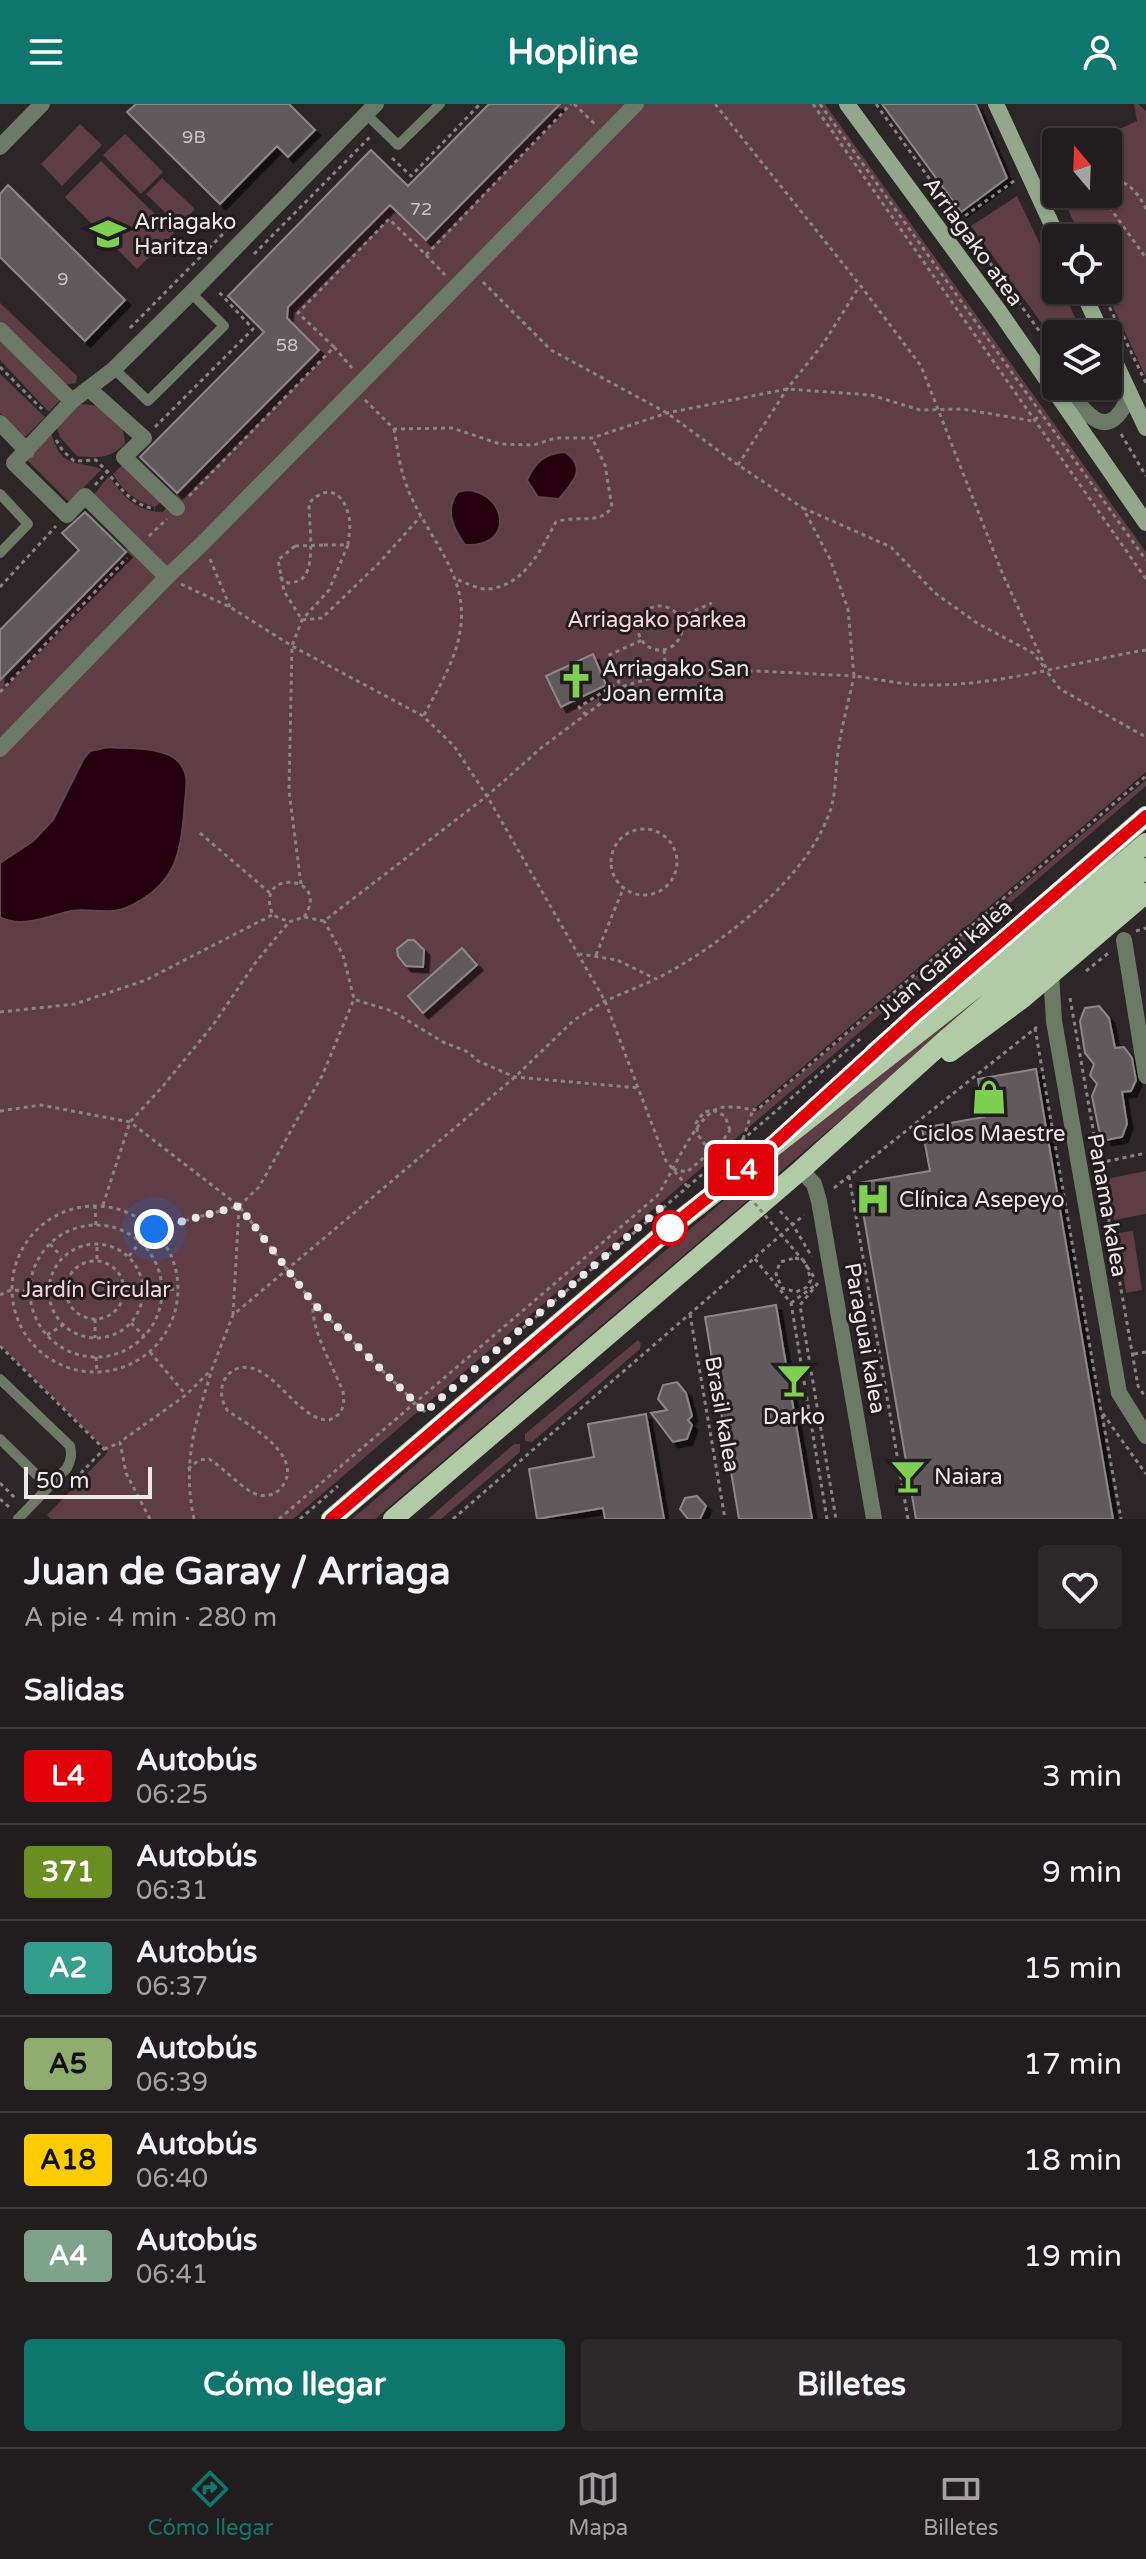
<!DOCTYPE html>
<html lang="es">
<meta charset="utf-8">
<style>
body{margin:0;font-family:"Varela Round",sans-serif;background:#2d292b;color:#f1f3f6;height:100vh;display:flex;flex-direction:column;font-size:30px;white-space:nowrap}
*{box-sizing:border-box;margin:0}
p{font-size:26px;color:#a2a1a4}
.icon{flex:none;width:44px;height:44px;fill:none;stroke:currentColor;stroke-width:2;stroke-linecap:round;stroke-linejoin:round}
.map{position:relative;height:1415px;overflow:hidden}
.details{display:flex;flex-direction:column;background:#211c1e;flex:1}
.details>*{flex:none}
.badge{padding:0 16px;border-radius:6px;font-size:28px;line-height:52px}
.needle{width:52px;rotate:341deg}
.tools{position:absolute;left:1042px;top:24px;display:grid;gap:16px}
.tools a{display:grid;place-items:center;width:80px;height:80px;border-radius:8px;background:#211c1e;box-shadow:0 2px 6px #0004,0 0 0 2px #3e3a3c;font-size:40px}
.scale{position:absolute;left:24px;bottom:20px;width:128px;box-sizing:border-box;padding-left:8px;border:4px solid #ece7e8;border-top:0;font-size:22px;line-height:28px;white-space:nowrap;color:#ece7e8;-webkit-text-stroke:6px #221c1e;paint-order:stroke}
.you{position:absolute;width:40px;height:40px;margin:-20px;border:6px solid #fff;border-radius:50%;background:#1a73e8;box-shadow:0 0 0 12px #1a73e833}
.map>.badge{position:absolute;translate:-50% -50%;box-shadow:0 0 0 4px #fff}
h2{padding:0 24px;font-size:30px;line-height:72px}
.round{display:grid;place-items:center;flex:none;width:84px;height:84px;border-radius:8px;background:#2d292b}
.summary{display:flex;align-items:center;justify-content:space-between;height:136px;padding:0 24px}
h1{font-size:38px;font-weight:800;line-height:60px}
.button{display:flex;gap:16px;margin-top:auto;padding:16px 24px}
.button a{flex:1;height:92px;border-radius:8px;background:#0f766e;color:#fff;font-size:32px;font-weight:800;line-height:92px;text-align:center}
.button a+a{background:#2d292b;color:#f1f3f6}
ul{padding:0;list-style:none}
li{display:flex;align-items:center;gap:24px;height:96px;padding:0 24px;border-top:2px solid #3e3a3c}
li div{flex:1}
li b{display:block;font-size:30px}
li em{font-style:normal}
li .badge{min-width:88px;font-weight:700;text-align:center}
header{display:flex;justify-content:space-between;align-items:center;height:104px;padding:0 24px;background:#0f766e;color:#fff;font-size:36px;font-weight:800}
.tab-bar{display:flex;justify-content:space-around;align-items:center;height:112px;border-top:2px solid #3e3a3c;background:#211c1e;font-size:22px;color:#a2a1a4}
.tab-bar a{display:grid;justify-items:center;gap:4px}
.tab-bar .current{color:#0f766e}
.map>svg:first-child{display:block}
</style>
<header><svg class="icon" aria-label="menu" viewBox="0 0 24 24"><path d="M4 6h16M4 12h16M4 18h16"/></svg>Hopline<svg class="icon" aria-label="person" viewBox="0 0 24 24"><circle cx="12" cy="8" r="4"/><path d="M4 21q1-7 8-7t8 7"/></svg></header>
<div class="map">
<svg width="1146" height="1415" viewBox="0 0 1146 1415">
<defs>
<filter id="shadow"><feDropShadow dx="5.5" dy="5.5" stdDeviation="0" flood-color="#0009"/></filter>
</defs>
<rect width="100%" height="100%" fill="#2c2628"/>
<!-- green -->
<path fill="#5e3d47" d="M560 0H825L1146 448V668L755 1004V1009L1146 676V682L293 1415H51L47 1411 108 1348 0 1241V576L134 437 92 393 109 372C123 393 137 408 163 408L176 391 319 246 282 210 390 101 426 136Z
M1134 0H1138L1146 7V273L1105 186H1108V134H1081L1061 90H1108V38H1091L1137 17Z
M80 20 102 41 62 82 41 60Z
M125 30 163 68 141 90 103 51Z
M101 57 174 129 137 165 65 93Z
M162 74 195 105 179 122 146 90Z
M1017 92 1056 174V186H1062L1083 230H1056V239L971 122Z
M0 199 77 272 76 279 64 281 0 218Z
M0 232 63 293 49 308 0 256Z
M0 270 45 313 25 333 0 309Z
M78 300C106 300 124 311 125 340 109 355 99 354 77 352L60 333 56 321Z
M51 328C61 364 72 356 102 365L69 398 27 356Z
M124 359 163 396 155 403C136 398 123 387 113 370Z
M979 892 982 894 765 1081 755 1069Z
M1146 1067V1110L1114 1116 1106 1075Z
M744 1079 754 1091 375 1415H352Z
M1133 1127 1142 1186 1126 1189 1117 1129Z
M638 1236 641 1240 640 1245 532 1338 525 1337V1330Z
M514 1340H520V1348L441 1415H428Z"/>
<!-- water -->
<path fill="#24000e" stroke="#60454f" stroke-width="2" d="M565 348C588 364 573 378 559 395L538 393 527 376C535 358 545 349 565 348Z
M466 386C507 388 516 444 465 441 453 424 444 406 458 388Z
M108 643C128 645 165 642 179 658 190 671 186 683 185 698 181 748 178 781 126 804 110 811 88 804 71 807 49 812 21 825 0 813V759L33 737 53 716 84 654 90 647Z"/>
<!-- building -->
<path fill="#615a5b" stroke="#8e8688" stroke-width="2" filter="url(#shadow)" d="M136 0H289L315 26 288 53 277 42 220 100 127 8Z
M489 0H560L426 136 390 101 288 203 287 214 319 246 177 389 140 353 264 228 228 192 371 46 408 82Z
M882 0H976L1007 74 961 108Z
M8 81 125 196 85 237 0 153V90Z
M85 408 126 448 0 576V526L79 446 62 429Z
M593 550 606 581 561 603 546 572Z
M408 836H414L424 846 423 863 406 862 398 852 397 845Z
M462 844 477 861 423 909 408 892Z
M1099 902 1109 914 1115 944 1124 943 1132 954 1136 976 1131 987 1122 988 1127 1020 1122 1033 1107 1036 1099 1026 1092 992 1097 980 1090 971 1094 960 1085 949 1080 917 1085 904Z
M1036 965 1113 1415H916L858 1079 930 1067 922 1024 984 1013 978 975Z
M776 1201 812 1415H739L705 1213Z
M677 1278 686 1289 692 1312 688 1316 692 1321 687 1335 673 1338 651 1309 667 1306 658 1295 663 1281Z
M646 1310 664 1415H605L603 1404 537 1415 529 1365 594 1353 588 1320Z
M697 1392 706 1402 700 1415H688L680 1405 685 1394Z"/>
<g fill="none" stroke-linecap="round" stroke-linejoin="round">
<!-- path -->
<path stroke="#888384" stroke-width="3" stroke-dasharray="4 4" stroke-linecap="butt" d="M574 0 595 20
M715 0 860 181 921 262 1003 471 1048 568
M813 0 1146 475
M820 0 1146 456
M876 0 959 116
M392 54 411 72 480 0
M1044 66 1056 68
M1108 74C1128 77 1137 87 1146 105
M1014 77 959 116 1056 250
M1100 90 1146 154
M1047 147 1056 166
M254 150 370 33
M426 151 445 171
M483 178 551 246 667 309 738 361 803 404 830 455 848 505 854 572C878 575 903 581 927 581 1002 582 1073 558 1146 546
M1106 196 1146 279
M130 224 226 127
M334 243 352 264
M0 263 42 305
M365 296 394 325 452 324 500 340 534 341 555 334H592L667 309 787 285 871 291 920 306 962 305 1033 317 1042 310
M155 323 253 225 218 187
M394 325C397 341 399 359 404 374 419 425 467 464 461 520 458 553 439 583 424 611
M1121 330 1146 372
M56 336 63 347 74 357 96 356C116 375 126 400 155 405
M738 361 787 285 823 240 859 183
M95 381 109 366
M189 392 334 243 298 209 389 115 426 151 571 0
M803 404 891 443 935 489 977 519 1033 549 1044 563
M149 432 167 415
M295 442 278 456 284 487 302 516 322 514 379 459 420 413
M210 455 230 503
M280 473 288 479C295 478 301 478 305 471 315 458 309 417 309 399 328 379 344 389 349 413 351 421 349 431 348 440
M458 476C467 479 480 486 489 485 525 481 541 445 556 418 579 410 599 422 612 403L605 361 592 334
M181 480 230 503 292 542 423 612 454 642 487 692 605 897 666 1057 687 1082
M0 483 56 422
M638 524a22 22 0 1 1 44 0a22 22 0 1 1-44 0Z
M680 513 712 499
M664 546 666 570
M1048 569 1060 585 1146 633
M0 588 127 454
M586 611 579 603 619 578 607 552 642 536
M611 758a33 33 0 1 1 66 0a33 33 0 1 1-66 0Z
M200 729 270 789
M301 780 289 687 292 542 302 516 329 486 348 441H323
M304 813C333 771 252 763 273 811L289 818 304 813 324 817 487 692 541 644 624 582 676 567H758L854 572C848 600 840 628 837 656 835 675 836 691 829 710 805 777 718 843 656 875L617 856 580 850
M1136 827 1146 824
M596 851 623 785
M1086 867 1111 847
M1070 894 1138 1282 1146 1294
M356 896 392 907 443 938 468 948 478 957 515 973 640 984
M0 908 75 900 146 876 272 811
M1035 924 1101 1307 1146 1370
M0 1007 41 1001 130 1018 239 1102 313 1199 425 1308
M743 1035 753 1005
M1099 1059 1146 1049
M673 1065 687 1068 722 1038 730 1026
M849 1072 908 1415
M834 1084 1037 923
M95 1101 96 1121
M103 1101 130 1018 163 982 213 921 256 858 289 818
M12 1185a83 83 0 1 1 166 0a83 83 0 1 1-166 0Z
M780 1107 793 1121 812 1153
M30 1187a66 66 0 1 1 132 0a66 66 0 1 1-132 0Z
M154 1125 239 1102 259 1083 322 972 354 895 343 851 324 817
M49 1187a47 47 0 1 1 94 0a47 47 0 1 1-94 0Z
M50 1140 61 1152
M129 1152 140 1138
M795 1154 803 1156 814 1173
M97 1155V1139
M755 1155 791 1199 827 1415
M66 1186a29 29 0 1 1 58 0a29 29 0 1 1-58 0Z
M818 1179 800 1201 836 1415
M48 1186H64
M125 1186 143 1187
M162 1186 178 1185
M0 1191 11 1186 30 1187
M791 1199 814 1182
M690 1210 725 1415
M233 1211 239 1103
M95 1215V1234
M131 1219 144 1232
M523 1224 860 935
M47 1231 63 1221
M0 1242 104 1345 80 1370
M150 1248 186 1291
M1134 1250 1146 1248
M96 1253 97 1268
M1102 1311 1121 1415
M104 1345 119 1339
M188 1365 199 1356 209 1355C223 1363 246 1389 259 1391 267 1393 276 1390 281 1384 307 1352 248 1321 228 1307 211 1284 230 1254 257 1266 281 1276 303 1317 329 1316 343 1311 345 1301 343 1288 333 1261 311 1228 313 1199
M0 1379 16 1395
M0 1395 9 1403
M150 1415 126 1369 120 1338 186 1291 212 1265 233 1211 515 973 574 916 605 897 654 876
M194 1415C182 1359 195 1319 212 1266
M279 1415 657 1092C672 1071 695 1012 719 1004 730 1001 746 1005 757 1006L1146 672
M300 1415 338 1382
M453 1415 804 1111"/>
<!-- lane -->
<path stroke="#6d7967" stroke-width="10" d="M366 10 398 41 440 0
M114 265 148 297 224 222 191 189
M0 390 28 420 0 449
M0 1275 70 1342C72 1351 71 1356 67 1364L18 1415
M0 1335 49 1383"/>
<!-- street -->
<path stroke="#6d7967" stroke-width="16" d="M0 43 42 0
M0 226 72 297
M1063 282C1088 310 1108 343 1130 290
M89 285 144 334 124 353 177 404
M0 319 27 347
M167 473 85 392 67 411 14 359 72 297 114 265 191 189 376 0
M0 645 167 473 203 439 636 0
M1124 836 1146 972
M1051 870 1054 917 1119 1289 1146 1332
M801 1066 814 1080 819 1097 874 1415"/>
<!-- secondary -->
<path stroke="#93a88b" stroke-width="16" d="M847 0 999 207 1146 419
M996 0 1058 134
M1082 186 1102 230
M1108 243 1146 324"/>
<!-- primary -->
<path stroke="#b1cba6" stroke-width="20" d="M950 948 1023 894 1146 789
M874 949 1146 712
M331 1415 671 1123 992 871 1146 739
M393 1415 801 1066 949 933 1146 764"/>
<!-- path-bridge -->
<path stroke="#888384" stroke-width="3" stroke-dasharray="4 4" stroke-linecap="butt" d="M295 442 323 441
M730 1026 725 1012 713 1006 704 1008 696 1019 698 1031 704 1039 806 1160 811 1176 807 1183 796 1188 782 1184 776 1170 780 1158 795 1154"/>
</g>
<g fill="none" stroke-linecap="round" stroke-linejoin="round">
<!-- line casing -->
<g stroke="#fff" stroke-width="18">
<path id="line" d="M331 1415 671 1123 776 1038 915 911 1146 712"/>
</g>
<!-- line -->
<use href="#line" stroke="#e00109" stroke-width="12"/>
<!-- walk -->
<path stroke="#ece7e8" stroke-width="8" stroke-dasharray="0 14.4" d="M154 1125 239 1102 313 1199 425 1308 663 1102 670 1124"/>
</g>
<!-- icons -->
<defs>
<g id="school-bare" transform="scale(2.76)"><path d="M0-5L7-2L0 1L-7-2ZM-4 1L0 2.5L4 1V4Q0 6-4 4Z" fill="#7fd052" stroke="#221c1e" stroke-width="2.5" paint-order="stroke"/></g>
<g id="church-bare" transform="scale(2.76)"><path d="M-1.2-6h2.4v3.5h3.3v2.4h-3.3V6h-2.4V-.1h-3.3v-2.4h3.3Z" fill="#7fd052" stroke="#221c1e" stroke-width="2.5" paint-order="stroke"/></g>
<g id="shop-bare" transform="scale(2.76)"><path d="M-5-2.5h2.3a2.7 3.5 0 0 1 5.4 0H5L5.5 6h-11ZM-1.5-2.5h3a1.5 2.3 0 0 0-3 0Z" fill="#7fd052" stroke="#221c1e" stroke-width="2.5" paint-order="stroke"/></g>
<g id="hospital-bare" transform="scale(2.76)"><path d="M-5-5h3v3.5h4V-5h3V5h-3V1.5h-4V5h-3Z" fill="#7fd052" stroke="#221c1e" stroke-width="2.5" paint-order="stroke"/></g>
<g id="bar-bare" transform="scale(2.76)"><path d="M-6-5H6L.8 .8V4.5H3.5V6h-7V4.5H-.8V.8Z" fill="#7fd052" stroke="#221c1e" stroke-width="2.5" paint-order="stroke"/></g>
</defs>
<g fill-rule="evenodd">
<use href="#school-bare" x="108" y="130"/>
<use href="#church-bare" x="576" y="577"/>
<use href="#shop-bare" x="989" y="993"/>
<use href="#hospital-bare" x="873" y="1095"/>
<use href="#bar-bare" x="794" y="1276"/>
<use href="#bar-bare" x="908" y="1372"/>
</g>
<!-- markers -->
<circle fill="#fff" stroke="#e00109" stroke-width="4" cx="670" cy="1124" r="16"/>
<g text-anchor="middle" stroke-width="6" stroke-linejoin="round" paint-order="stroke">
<!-- number labels -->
<g font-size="18" fill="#c9c4c5">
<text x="194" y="39">9B</text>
<text x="421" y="111">72</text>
<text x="63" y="181">9</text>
<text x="287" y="247">58</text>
</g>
<!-- poi labels -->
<g font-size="22" fill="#ece7e8" stroke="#221c1e" text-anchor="start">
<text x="134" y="125">Arriagako<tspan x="134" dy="25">Haritza</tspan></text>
<text x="602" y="572">Arriagako San<tspan x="602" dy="25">Joan ermita</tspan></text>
<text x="989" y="1037" text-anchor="middle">Ciclos Maestre</text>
<text x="899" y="1103">Clínica Asepeyo</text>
<text x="794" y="1320" text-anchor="middle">Darko</text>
<text x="934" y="1380">Naiara</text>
</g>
<!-- street labels -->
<g font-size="22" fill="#ece7e8" stroke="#221c1e">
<text transform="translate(974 137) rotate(54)" y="8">Arriagako atea</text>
<text transform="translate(944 855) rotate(-41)" y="8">Juan Garai kalea</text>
<text transform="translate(1108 1101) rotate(80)" y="8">Panama kalea</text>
<text transform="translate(866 1234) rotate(80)" y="8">Paraguai kalea</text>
<text transform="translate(723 1310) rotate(80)" y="8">Brasil kalea</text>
</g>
<!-- park labels -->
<g font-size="22" fill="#f5d3dc" stroke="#221c1e">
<text x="657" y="523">Arriagako parkea</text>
<text x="96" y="1193">Jardín Circular</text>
</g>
</g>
</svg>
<div class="tools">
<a><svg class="needle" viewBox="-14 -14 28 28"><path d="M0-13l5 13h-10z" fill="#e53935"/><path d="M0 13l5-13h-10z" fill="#a2a1a4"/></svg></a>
<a><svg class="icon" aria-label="locate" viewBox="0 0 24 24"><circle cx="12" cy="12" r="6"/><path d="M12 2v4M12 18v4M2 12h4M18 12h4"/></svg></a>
<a><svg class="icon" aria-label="layers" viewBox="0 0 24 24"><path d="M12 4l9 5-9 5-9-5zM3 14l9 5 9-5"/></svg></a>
</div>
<div class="scale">50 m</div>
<div class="you" style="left:154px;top:1125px"></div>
<b class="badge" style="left:741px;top:1066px;background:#e00109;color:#fff">L4</b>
</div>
<section class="details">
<div class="summary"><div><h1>Juan de Garay / Arriaga</h1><p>A pie · 4 min · 280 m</p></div><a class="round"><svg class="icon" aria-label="heart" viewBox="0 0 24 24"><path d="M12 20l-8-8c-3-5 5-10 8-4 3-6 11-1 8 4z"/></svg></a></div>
<h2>Salidas</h2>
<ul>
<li><span class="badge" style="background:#e00109;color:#fff">L4</span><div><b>Autobús</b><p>06:25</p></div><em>3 min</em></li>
<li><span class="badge" style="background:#6b8e23;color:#fff">371</span><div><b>Autobús</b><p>06:31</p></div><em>9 min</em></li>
<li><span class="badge" style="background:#349d8b;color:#fff">A2</span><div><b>Autobús</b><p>06:37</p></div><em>15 min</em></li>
<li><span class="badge" style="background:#8ead6e;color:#111">A5</span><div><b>Autobús</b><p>06:39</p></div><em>17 min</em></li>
<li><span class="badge" style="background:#fc0;color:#111">A18</span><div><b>Autobús</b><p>06:40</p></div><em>18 min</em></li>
<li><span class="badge" style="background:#7ea28a;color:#fff">A4</span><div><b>Autobús</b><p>06:41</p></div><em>19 min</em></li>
</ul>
<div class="button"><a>Cómo llegar</a><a>Billetes</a></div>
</section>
<nav class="tab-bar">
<a class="current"><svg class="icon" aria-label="directions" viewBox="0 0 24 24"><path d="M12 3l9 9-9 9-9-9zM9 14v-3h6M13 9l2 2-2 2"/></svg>Cómo llegar</a>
<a><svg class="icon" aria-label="map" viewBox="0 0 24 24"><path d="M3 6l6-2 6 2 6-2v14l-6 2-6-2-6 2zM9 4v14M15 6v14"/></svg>Mapa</a>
<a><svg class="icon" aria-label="tickets" viewBox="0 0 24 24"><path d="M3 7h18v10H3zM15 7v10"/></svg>Billetes</a>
</nav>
